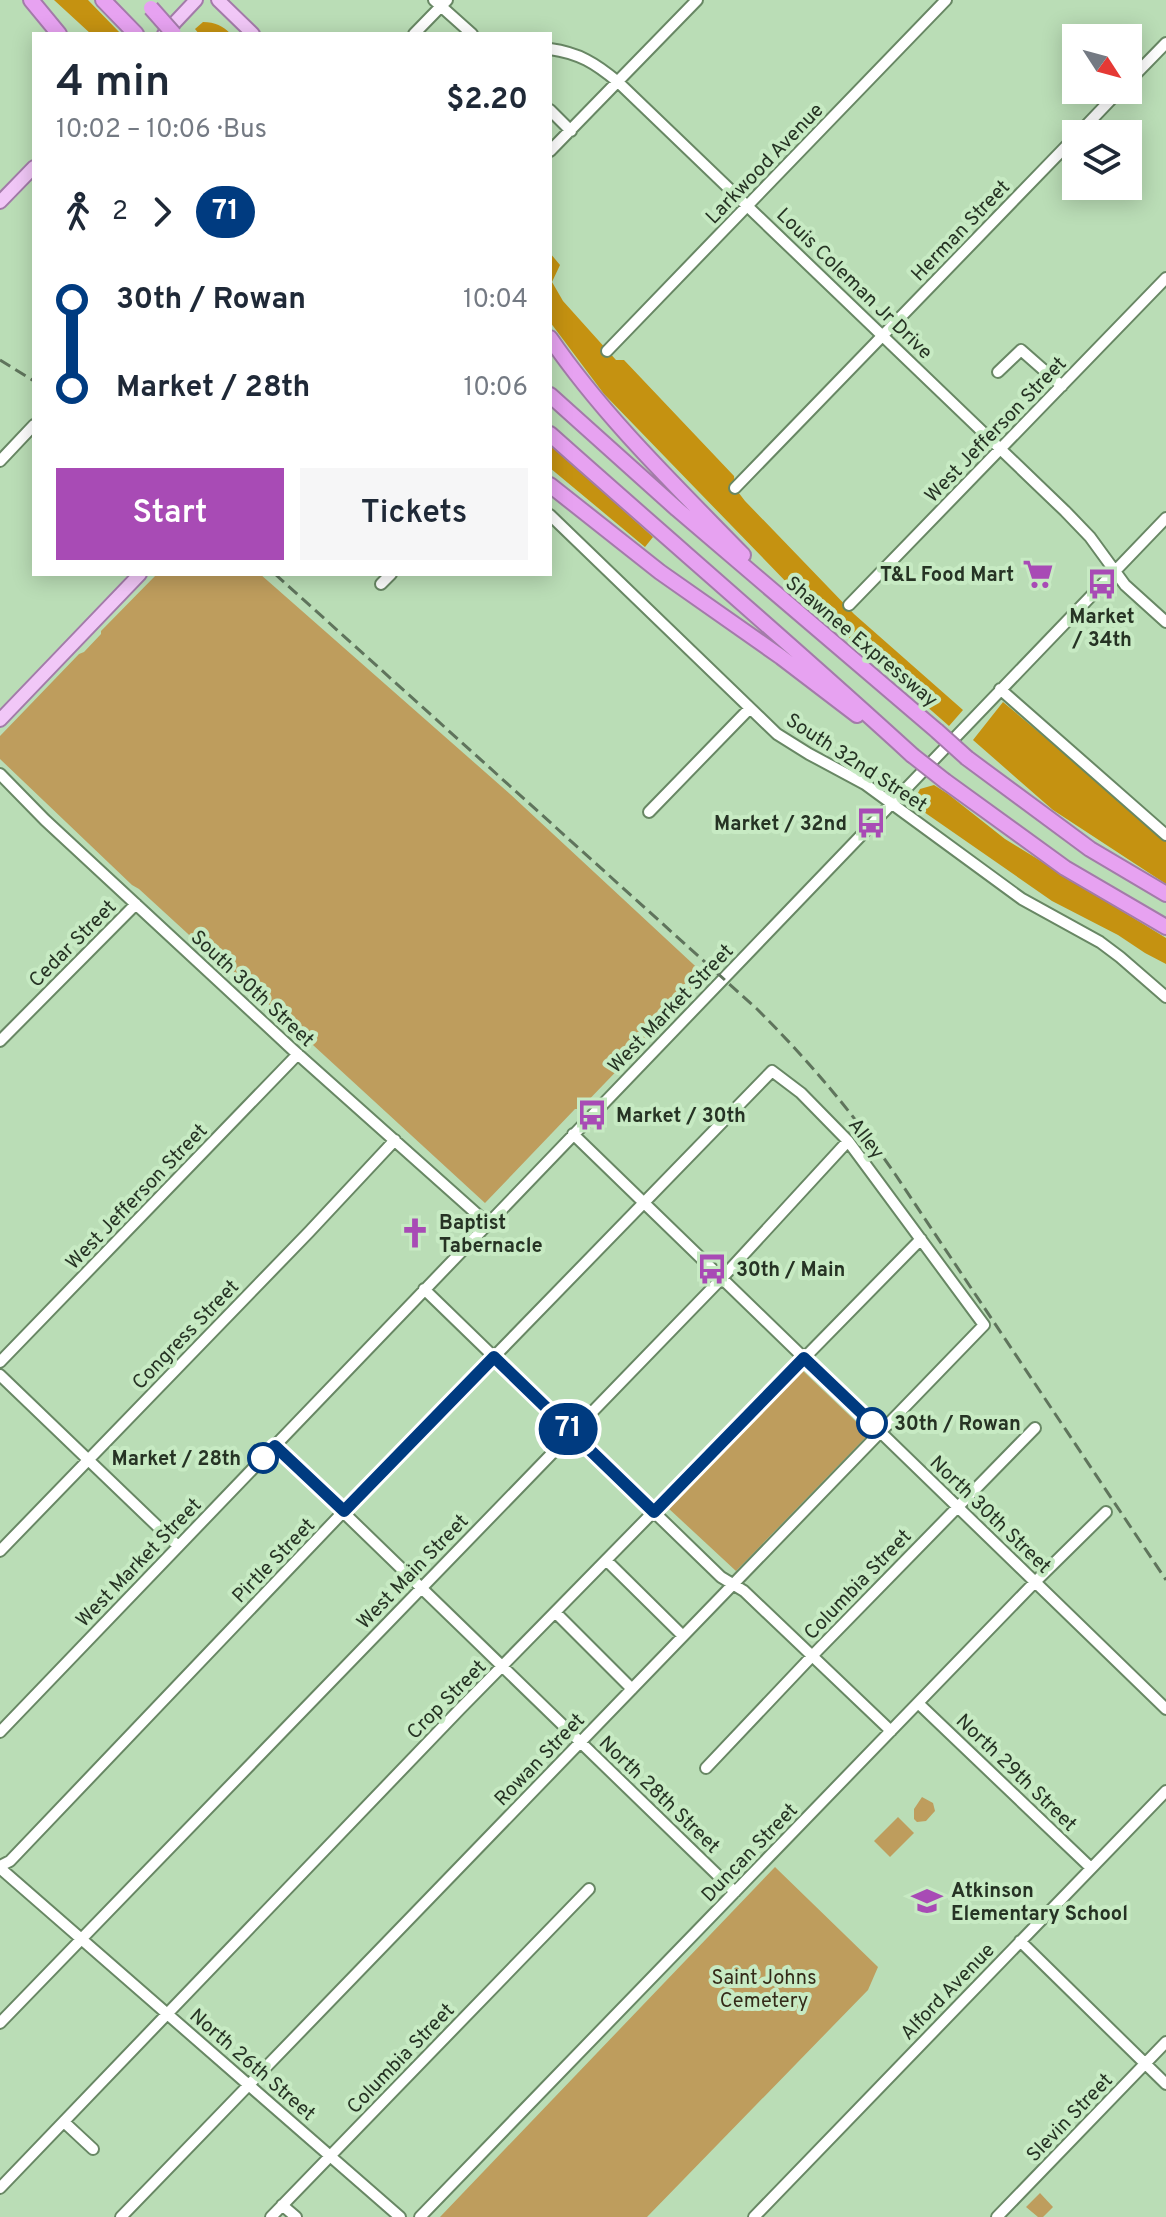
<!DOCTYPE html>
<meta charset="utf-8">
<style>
body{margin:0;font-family:Overpass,sans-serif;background:#f6f6f7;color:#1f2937;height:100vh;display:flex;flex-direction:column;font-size:30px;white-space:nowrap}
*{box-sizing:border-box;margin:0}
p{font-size:26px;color:#747a83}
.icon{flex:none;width:44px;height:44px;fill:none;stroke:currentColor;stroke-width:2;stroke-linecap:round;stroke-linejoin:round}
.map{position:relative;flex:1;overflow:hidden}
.drawer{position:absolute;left:32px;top:32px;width:520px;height:544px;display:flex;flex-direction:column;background:#fff;border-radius:0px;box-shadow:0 4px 20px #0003}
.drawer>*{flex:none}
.badge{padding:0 16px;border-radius:26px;font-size:28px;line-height:52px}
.needle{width:52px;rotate:126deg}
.tools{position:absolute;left:1062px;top:24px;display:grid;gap:16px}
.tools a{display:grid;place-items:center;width:80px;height:80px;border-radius:0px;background:#fff;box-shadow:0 4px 20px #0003;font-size:40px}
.map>.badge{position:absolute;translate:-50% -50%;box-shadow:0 0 0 4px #fff}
.legs{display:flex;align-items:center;gap:12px;height:88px;padding:0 24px;font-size:26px}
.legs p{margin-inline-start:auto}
.summary{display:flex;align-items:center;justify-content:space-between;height:136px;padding:0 24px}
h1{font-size:44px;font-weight:600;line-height:60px}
.primary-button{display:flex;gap:16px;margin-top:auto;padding:16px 24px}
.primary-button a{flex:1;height:92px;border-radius:0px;background:#a84bb5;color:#fff;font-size:32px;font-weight:600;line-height:92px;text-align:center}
.primary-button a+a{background:#f6f6f7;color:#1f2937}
ul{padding:0 24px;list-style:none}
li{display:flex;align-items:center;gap:28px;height:88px;font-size:30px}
li i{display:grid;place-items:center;width:12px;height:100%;margin:0 10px;background:currentColor}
li i::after{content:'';width:20px;height:20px;margin:-10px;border:6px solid;border-radius:50%;background:#fff}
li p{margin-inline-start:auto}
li:first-child i{background:linear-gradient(#0000 50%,currentColor 0)}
li:last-child i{background:linear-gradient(currentColor 50%,#0000 0)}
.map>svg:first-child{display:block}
</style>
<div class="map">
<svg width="1166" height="2217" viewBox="0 0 1166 2217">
<rect width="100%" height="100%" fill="#baddb6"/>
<!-- green -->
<path fill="#be9d5d" d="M157 574H260L510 794 707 977 580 1109H575L485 1203 264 1000H260L139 889 132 885 0 759V736L79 654 84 652 101 634V631Z
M801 1369 869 1434 736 1571 667 1507Z
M922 1797 933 1803 935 1811 926 1821 917 1822 914 1819V1809Z
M898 1817 914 1833 890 1857 874 1841Z
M775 1867 878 1967 868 1990 647 2217H440Z
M1040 2193 1053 2207 1043 2217H1038L1026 2207Z"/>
<!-- forest -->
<path fill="#c59211" d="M54 0H88L121 34H91Z
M203 22C215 22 223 26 231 34H199L195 29Z
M550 253 560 265 552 282 563 301 616 360H624L734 476 735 488 745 501 854 614 963 710 949 726 792 588 604 394 550 322Z
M550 444 653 537 645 547 550 468Z
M1003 702 1166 839V884L1053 810 973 740Z
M934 785 948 794 1005 839 1166 938V964L1145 953 1118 935 1052 901 924 812 916 797 920 789Z"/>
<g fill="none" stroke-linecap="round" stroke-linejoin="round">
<!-- minor casing -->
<g stroke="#688764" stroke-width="14">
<path id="minor" d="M434 0 472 34
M414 34 447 0
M550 49C579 53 595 63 618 82L1065 511 1090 537 1125 585 1166 622
M1128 82 1166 43
M550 110 571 131
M1078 134 1120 90
M550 151 697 0
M607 351 946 0
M998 372 1021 350 1062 386
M0 461 34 425
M735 488 1076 136
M550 515 777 734 809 754 865 784 1022 899 1100 942 1120 957 1166 997
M381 584 391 574
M849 605 1166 278
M1000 689 1166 835
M0 774 45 820 292 1049 487 1223
M649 812 750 708
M0 1041 136 904
M573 1134 1166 1709
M424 1289 721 1577 744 1591 891 1731
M0 1362 298 1054
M0 1375 178 1546
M275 1446 735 1892
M0 1551 309 1232 395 1140
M607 1561 683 1636
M556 1613 632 1689
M918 1703 1091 1868
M0 1732 1166 518
M706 1768 813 1655 1035 1428
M0 1866 10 1861 344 1511 772 1071 801 1093 848 1141 984 1325 121 2217
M0 1868 400 2217
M1020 1941 1166 2084
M0 2023 722 1278 848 1141
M64 2122 93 2149
M0 2188 460 1709 921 1239
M282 2205 296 2217
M271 2217 589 1889
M420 2217 1035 1582 1106 1512
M754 2217 1166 1791
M997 2217 1166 2042"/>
</g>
<!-- major casing -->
<g stroke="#a37ba9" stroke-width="16">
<path id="major" d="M218 0 253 34
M164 34 196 0
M0 202 34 167
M0 720 140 574"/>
</g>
<!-- highway casing -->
<g stroke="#a37ba9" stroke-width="18">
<path id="highway" d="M31 0 59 34
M103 0 136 34
M550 338C605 418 676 486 743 555
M550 395 677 509 937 731
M550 434C670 541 793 646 912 755
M550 485 660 572 781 657 857 715
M967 758 1090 849 1166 894
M945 781 1065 868 1166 927"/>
</g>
<!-- minor -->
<use href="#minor" stroke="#fff" stroke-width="10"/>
<!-- major -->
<use href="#major" stroke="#f1c7f7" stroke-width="12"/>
<!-- highway -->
<use href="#highway" stroke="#e7a2f1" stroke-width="14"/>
<!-- rail -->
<path stroke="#5f745c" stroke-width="3" stroke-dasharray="12 6" stroke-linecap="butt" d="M0 360 34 381
M275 574 757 1009C811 1063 852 1112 895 1174L1166 1580"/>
<!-- highway-bridge casing -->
<g stroke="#a37ba9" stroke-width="18" stroke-linecap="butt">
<path id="highway-bridge" d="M151 8 174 34
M937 731 967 758
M912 755 945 781"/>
</g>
<!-- highway-bridge -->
<use href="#highway-bridge" stroke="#e7a2f1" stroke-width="14"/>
</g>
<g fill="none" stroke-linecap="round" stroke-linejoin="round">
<!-- line-1 casing -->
<g stroke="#fff" stroke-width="18">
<path id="line-1" d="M263 1458 275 1446 344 1511 494 1357 654 1512 804 1358 872 1423"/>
</g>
<!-- line-1 -->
<use href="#line-1" stroke="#003b80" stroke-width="12"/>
</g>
<!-- icons -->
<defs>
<g id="supermarket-bare" transform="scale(2.4)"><path d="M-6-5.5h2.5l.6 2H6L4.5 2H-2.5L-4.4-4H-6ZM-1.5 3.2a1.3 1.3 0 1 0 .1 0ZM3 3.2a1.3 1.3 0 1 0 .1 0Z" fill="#a84bb5" stroke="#c7eac3" stroke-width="2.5" paint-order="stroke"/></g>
<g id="bus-bare" transform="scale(2.4)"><path d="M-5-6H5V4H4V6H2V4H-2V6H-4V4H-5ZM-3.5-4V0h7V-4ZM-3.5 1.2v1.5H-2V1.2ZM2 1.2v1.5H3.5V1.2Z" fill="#a84bb5" stroke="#c7eac3" stroke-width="2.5" paint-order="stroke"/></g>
<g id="church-bare" transform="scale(2.4)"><path d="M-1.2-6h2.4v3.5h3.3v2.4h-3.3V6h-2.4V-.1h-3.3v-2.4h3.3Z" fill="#a84bb5" stroke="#c7eac3" stroke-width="2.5" paint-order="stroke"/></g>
<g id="school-bare" transform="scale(2.4)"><path d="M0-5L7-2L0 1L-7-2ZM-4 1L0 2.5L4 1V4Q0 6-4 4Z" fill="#a84bb5" stroke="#c7eac3" stroke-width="2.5" paint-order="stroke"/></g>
</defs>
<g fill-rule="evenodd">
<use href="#supermarket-bare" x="1038" y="574"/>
<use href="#bus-bare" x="1102" y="584"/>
<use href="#bus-bare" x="871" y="823"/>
<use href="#bus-bare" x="592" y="1115"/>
<use href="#church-bare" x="415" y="1233"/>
<use href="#bus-bare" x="712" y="1269"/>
<use href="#school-bare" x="927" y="1901"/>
</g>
<!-- markers -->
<g fill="#fff" stroke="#003b80" stroke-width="4">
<circle cx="872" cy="1423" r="14"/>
<circle cx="263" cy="1458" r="14"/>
</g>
<g text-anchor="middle" stroke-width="8" stroke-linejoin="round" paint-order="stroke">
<!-- street labels -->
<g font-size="20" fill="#263324" stroke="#c7eac3">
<text transform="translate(764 163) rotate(-46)" y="7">Larkwood Avenue</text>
<text transform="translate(960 230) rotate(-46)" y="7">Herman Street</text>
<text transform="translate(855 283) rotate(44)" y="7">Louis Coleman Jr Drive</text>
<text transform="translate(995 429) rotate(-46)" y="7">West Jefferson Street</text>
<text transform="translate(862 641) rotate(40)" y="7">Shawnee Expressway</text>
<text transform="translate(857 762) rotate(33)" y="7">South 32nd Street</text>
<text transform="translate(72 943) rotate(-45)" y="7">Cedar Street</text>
<text transform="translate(253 988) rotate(43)" y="7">South 30th Street</text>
<text transform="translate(670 1008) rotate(-46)" y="7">West Market Street</text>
<text transform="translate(867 1138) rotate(52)" y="7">Alley</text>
<text transform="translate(136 1196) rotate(-46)" y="7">West Jefferson Street</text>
<text transform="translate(185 1334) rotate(-46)" y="7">Congress Street</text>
<text transform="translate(991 1514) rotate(44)" y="7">North 30th Street</text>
<text transform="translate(273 1560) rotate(-46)" y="7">Pirtle Street</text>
<text transform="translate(138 1562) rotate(-46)" y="7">West Market Street</text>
<text transform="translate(412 1571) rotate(-46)" y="7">West Main Street</text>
<text transform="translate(857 1584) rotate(-46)" y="7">Columbia Street</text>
<text transform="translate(446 1699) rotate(-45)" y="7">Crop Street</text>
<text transform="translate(539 1759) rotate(-46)" y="7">Rowan Street</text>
<text transform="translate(1017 1772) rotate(44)" y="7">North 29th Street</text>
<text transform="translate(660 1794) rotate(44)" y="7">North 28th Street</text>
<text transform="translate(749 1852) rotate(-46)" y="7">Duncan Street</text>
<text transform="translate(947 1991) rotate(-46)" y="7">Alford Avenue</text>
<text transform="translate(400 2058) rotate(-46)" y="7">Columbia Street</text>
<text transform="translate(253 2064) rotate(41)" y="7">North 26th Street</text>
<text transform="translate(1069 2117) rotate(-46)" y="7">Slevin Street</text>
</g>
<!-- poi labels -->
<g font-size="20" font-weight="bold" fill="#263324" stroke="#c7eac3" text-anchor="start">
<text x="1014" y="581" text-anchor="end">T&amp;L Food Mart</text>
<text x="1102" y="623" text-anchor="middle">Market<tspan x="1102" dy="23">/ 34th</tspan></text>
<text x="847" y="830" text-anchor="end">Market / 32nd</text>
<text x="616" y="1122">Market / 30th</text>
<text x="439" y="1229">Baptist<tspan x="439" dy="23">Tabernacle</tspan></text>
<text x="736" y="1276">30th / Main</text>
<text x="951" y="1897">Atkinson<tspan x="951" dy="23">Elementary School</tspan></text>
</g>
<!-- stop labels -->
<g font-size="20" font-weight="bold" fill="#263324" stroke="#c7eac3" text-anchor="start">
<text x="894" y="1430">30th / Rowan</text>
<text x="241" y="1465" text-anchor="end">Market / 28th</text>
</g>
<!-- park labels -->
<g font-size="20" fill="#342a18" stroke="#c7eac3">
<text x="764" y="1984">Saint Johns<tspan x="764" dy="23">Cemetery</tspan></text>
</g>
</g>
</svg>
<div class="tools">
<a><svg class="needle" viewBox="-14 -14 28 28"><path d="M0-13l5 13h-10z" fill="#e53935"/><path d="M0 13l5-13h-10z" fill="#747a83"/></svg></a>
<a><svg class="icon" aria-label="layers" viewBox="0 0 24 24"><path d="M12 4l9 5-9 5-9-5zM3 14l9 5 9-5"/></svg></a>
</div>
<b class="badge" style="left:568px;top:1429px;background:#003b80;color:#fff">71</b>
<section class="drawer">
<div class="summary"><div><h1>4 min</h1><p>10:02 – 10:06 · Bus</p></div><b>$2.20</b></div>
<div class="legs"><svg class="icon" aria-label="walk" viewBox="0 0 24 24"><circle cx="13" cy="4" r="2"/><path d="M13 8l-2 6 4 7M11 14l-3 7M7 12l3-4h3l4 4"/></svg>2<svg class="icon" aria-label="forward" viewBox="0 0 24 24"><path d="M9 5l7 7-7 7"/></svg><b class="badge" style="background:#003b80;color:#fff">71</b></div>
<ul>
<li><i style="color:#003b80"></i><b>30th / Rowan</b><p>10:04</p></li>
<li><i style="color:#003b80"></i><b>Market / 28th</b><p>10:06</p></li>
</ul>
<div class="primary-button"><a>Start</a><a>Tickets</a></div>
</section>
</div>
